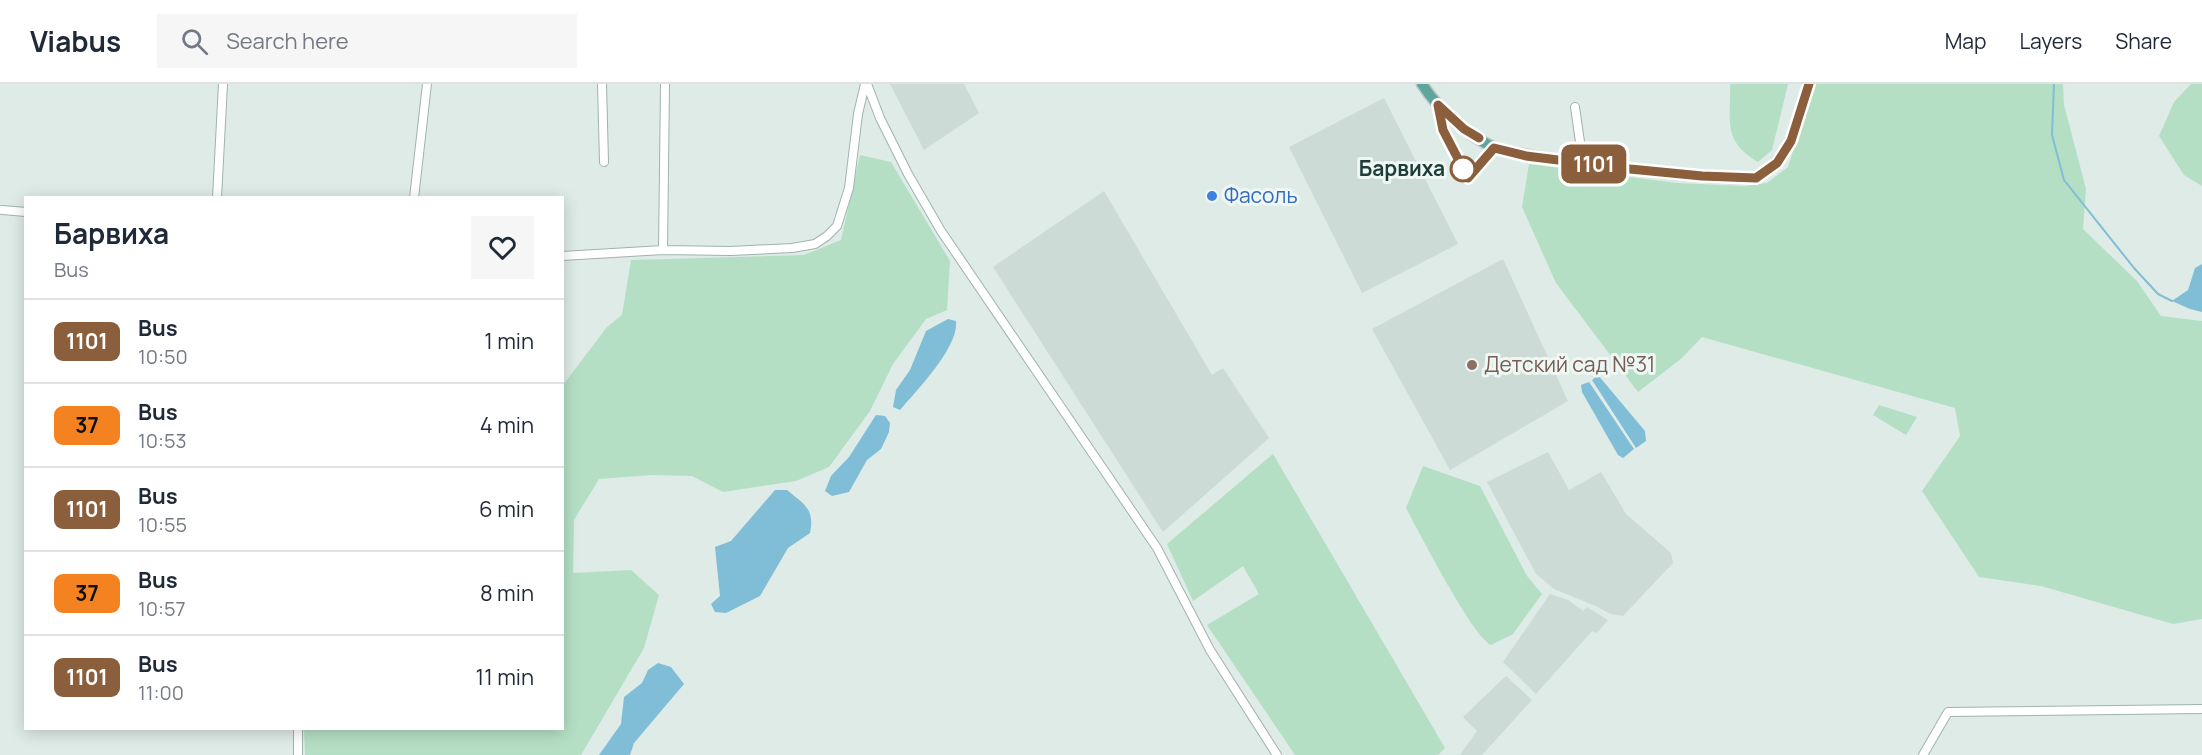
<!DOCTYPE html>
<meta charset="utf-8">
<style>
body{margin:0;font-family:Manrope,sans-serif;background:#f6f6f7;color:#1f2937;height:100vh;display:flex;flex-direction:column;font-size:22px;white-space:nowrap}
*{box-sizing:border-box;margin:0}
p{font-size:20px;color:#747a83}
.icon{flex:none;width:33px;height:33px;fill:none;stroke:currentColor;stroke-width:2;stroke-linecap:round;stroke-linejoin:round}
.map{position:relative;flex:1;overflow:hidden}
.panel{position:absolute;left:24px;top:112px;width:540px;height:534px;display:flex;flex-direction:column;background:#fff;border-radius:0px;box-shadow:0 3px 15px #0003}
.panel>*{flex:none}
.badge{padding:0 12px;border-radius:9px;font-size:21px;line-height:39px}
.map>.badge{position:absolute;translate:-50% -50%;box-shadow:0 0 0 3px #fff}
.round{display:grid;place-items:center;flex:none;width:63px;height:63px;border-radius:0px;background:#f6f6f7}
.overview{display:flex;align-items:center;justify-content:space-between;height:102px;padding:0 30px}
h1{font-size:28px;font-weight:700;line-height:45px}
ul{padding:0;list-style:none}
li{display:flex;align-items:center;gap:18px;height:84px;padding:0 30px;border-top:2px solid #e0e1e3}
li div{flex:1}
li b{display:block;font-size:22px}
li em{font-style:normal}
li .badge{min-width:66px;font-weight:700;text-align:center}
header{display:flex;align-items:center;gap:36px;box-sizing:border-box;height:84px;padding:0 30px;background:#fff;border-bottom:2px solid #e0e1e3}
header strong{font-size:28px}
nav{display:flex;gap:33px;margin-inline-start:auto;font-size:21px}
.search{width:420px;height:54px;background:#f6f6f7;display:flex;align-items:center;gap:15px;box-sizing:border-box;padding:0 21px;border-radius:0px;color:#747a83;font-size:22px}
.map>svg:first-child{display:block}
</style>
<header>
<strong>Viabus</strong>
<div class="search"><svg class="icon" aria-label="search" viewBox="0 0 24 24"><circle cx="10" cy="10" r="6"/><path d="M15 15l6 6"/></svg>Search here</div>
<nav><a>Map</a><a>Layers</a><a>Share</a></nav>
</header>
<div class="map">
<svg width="2202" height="671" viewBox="0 0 2202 671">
<rect width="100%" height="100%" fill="#deebe7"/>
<!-- built -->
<path fill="#ccdbd6" d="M890 0H964L979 29 924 66Z
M1384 14 1458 160 1362 209 1289 63Z
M1104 107 1212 291 1223 284 1269 354 1163 448 993 183Z
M1503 175 1568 317 1450 386 1372 245Z
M1548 368 1569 406 1601 388 1626 430 1671 469 1673 479 1623 532 1610 530 1598 523 1554 505 1536 490 1487 398Z
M1550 510 1568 516 1583 527 1587 523 1608 536 1597 549 1592 547 1536 610 1503 578Z
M1506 592 1532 616 1482 671H1460L1477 647 1463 633Z"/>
<!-- green -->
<path fill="#b4dfc5" d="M1730 0H1788L1772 66 1758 78C1722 57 1731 37 1730 0Z
M1814 0H2063L2064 21 2086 105 2083 145 2137 197 2161 232 2202 237V535L2173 540 2041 502 1979 493 1922 407 1960 352 1955 324 1702 253 1682 274 1638 308 1556 199 1522 123 1529 80 1677 99 1744 102 1767 99 1788 83Z
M2191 0H2202V102L2184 91 2159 52 2174 18Z
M860 71 891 78 950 177 947 226 926 235 893 280 870 327 829 383 796 397 723 408 692 392 652 391 599 395 574 436 573 489 631 486 659 511 644 564 581 671H305L304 645H562L563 301 607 243 622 231 631 176 804 171 841 156Z
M1879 321 1917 333 1906 351 1873 331Z
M1273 370 1445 664 1438 671H1295L1207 541 1259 510 1243 482 1193 517 1167 460Z
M1423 382 1480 402 1527 492 1542 510 1513 550 1491 561C1472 552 1419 448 1406 424Z"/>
<!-- water -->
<path fill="#80bdd6" d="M2202 180V228L2190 225 2172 217 2188 206 2195 184Z
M948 235 956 237C959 263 917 306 900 326L893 323 896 306 910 286 926 247Z
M1598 291 1645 347 1646 357 1636 364 1592 296Z
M1589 298 1634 365 1623 374 1618 371 1582 308 1581 301Z
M876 331 885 332 890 339 889 348 881 365 867 376 849 408 832 412 825 407 831 392 849 373Z
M775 406H787C804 420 815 425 810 449L788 464 760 512 726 529 715 528 711 520 720 512 715 463 731 457Z
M658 579 671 583 684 600 634 659 630 671H599L621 640 624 613 642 599 648 586Z"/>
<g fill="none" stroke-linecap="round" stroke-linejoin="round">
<!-- stream -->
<path stroke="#80bdd6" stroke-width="2" d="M2054 0 2052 51 2064 96 2134 184 2158 210 2172 217"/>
<!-- minor casing -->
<g stroke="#a1b3af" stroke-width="10">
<path id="minor" d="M602 0 604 78
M867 0 880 34 908 90 941 147 1157 464 1210 566 1277 671
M1575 23 1583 79
M217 114 223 0
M414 114 427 0
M2 126 26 128
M663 166 665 0
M562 172 663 166 731 167 792 164 815 160 827 152 837 142 849 104 858 30 865 0
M298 645V671
M1923 671 1948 628 2202 625"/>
</g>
<!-- major casing -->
<g stroke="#c0c8c7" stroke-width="13">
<path id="major" d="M1422 0C1439 26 1465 50 1493 63 1516 74 1741 101 1758 92 1792 75 1799 33 1809 0"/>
</g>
<!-- minor -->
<use href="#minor" stroke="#fff" stroke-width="8"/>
<!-- major -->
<use href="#major" stroke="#5ea59c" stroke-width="10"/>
</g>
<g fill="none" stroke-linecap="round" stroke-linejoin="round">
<!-- line casing -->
<g stroke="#fff" stroke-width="14">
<path id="line" d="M1479 54 1464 45 1438 21 1443 46 1468 94 1494 64 1526 72 1630 85 1702 92 1756 94 1777 79 1791 57 1809 0"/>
</g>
<!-- line -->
<use href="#line" stroke="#8b5e3c" stroke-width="9"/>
</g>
<!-- markers -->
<circle fill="#fff" stroke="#8b5e3c" stroke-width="3" cx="1463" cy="85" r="12"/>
<circle fill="#3f7fe0" stroke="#eef7f4" stroke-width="2" cx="1212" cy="112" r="6"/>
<circle fill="#8d6e63" stroke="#eef7f4" stroke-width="2" cx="1472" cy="281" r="6"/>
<g text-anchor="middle" stroke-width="6" stroke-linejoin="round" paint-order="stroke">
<!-- stop labels -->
<g font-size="21" font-weight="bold" fill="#1e3c38" stroke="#eef7f4" text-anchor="end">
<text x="1445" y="92">Барвиха</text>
</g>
<!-- shop labels -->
<g font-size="21" fill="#366cbe" stroke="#eef7f4" text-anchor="start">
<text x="1224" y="119">Фасоль</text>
</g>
<!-- education labels -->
<g font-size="21" fill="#785e54" stroke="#eef7f4" text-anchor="start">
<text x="1484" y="288">Детский сад №31</text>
</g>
</g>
</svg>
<b class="badge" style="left:1594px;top:80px;background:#8b5e3c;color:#fff">1101</b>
<section class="panel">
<div class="overview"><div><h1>Барвиха</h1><p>Bus</p></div><a class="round"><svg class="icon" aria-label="heart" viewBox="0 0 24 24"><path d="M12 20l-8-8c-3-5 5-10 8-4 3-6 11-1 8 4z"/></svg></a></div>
<ul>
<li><span class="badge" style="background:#8b5e3c;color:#fff">1101</span><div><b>Bus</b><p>10:50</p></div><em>1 min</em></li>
<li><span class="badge" style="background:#f58220;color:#111">37</span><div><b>Bus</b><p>10:53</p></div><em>4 min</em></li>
<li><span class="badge" style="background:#8b5e3c;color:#fff">1101</span><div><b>Bus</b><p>10:55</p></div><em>6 min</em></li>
<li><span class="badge" style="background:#f58220;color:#111">37</span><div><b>Bus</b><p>10:57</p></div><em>8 min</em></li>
<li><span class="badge" style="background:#8b5e3c;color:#fff">1101</span><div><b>Bus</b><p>11:00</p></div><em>11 min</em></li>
</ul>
</section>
</div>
